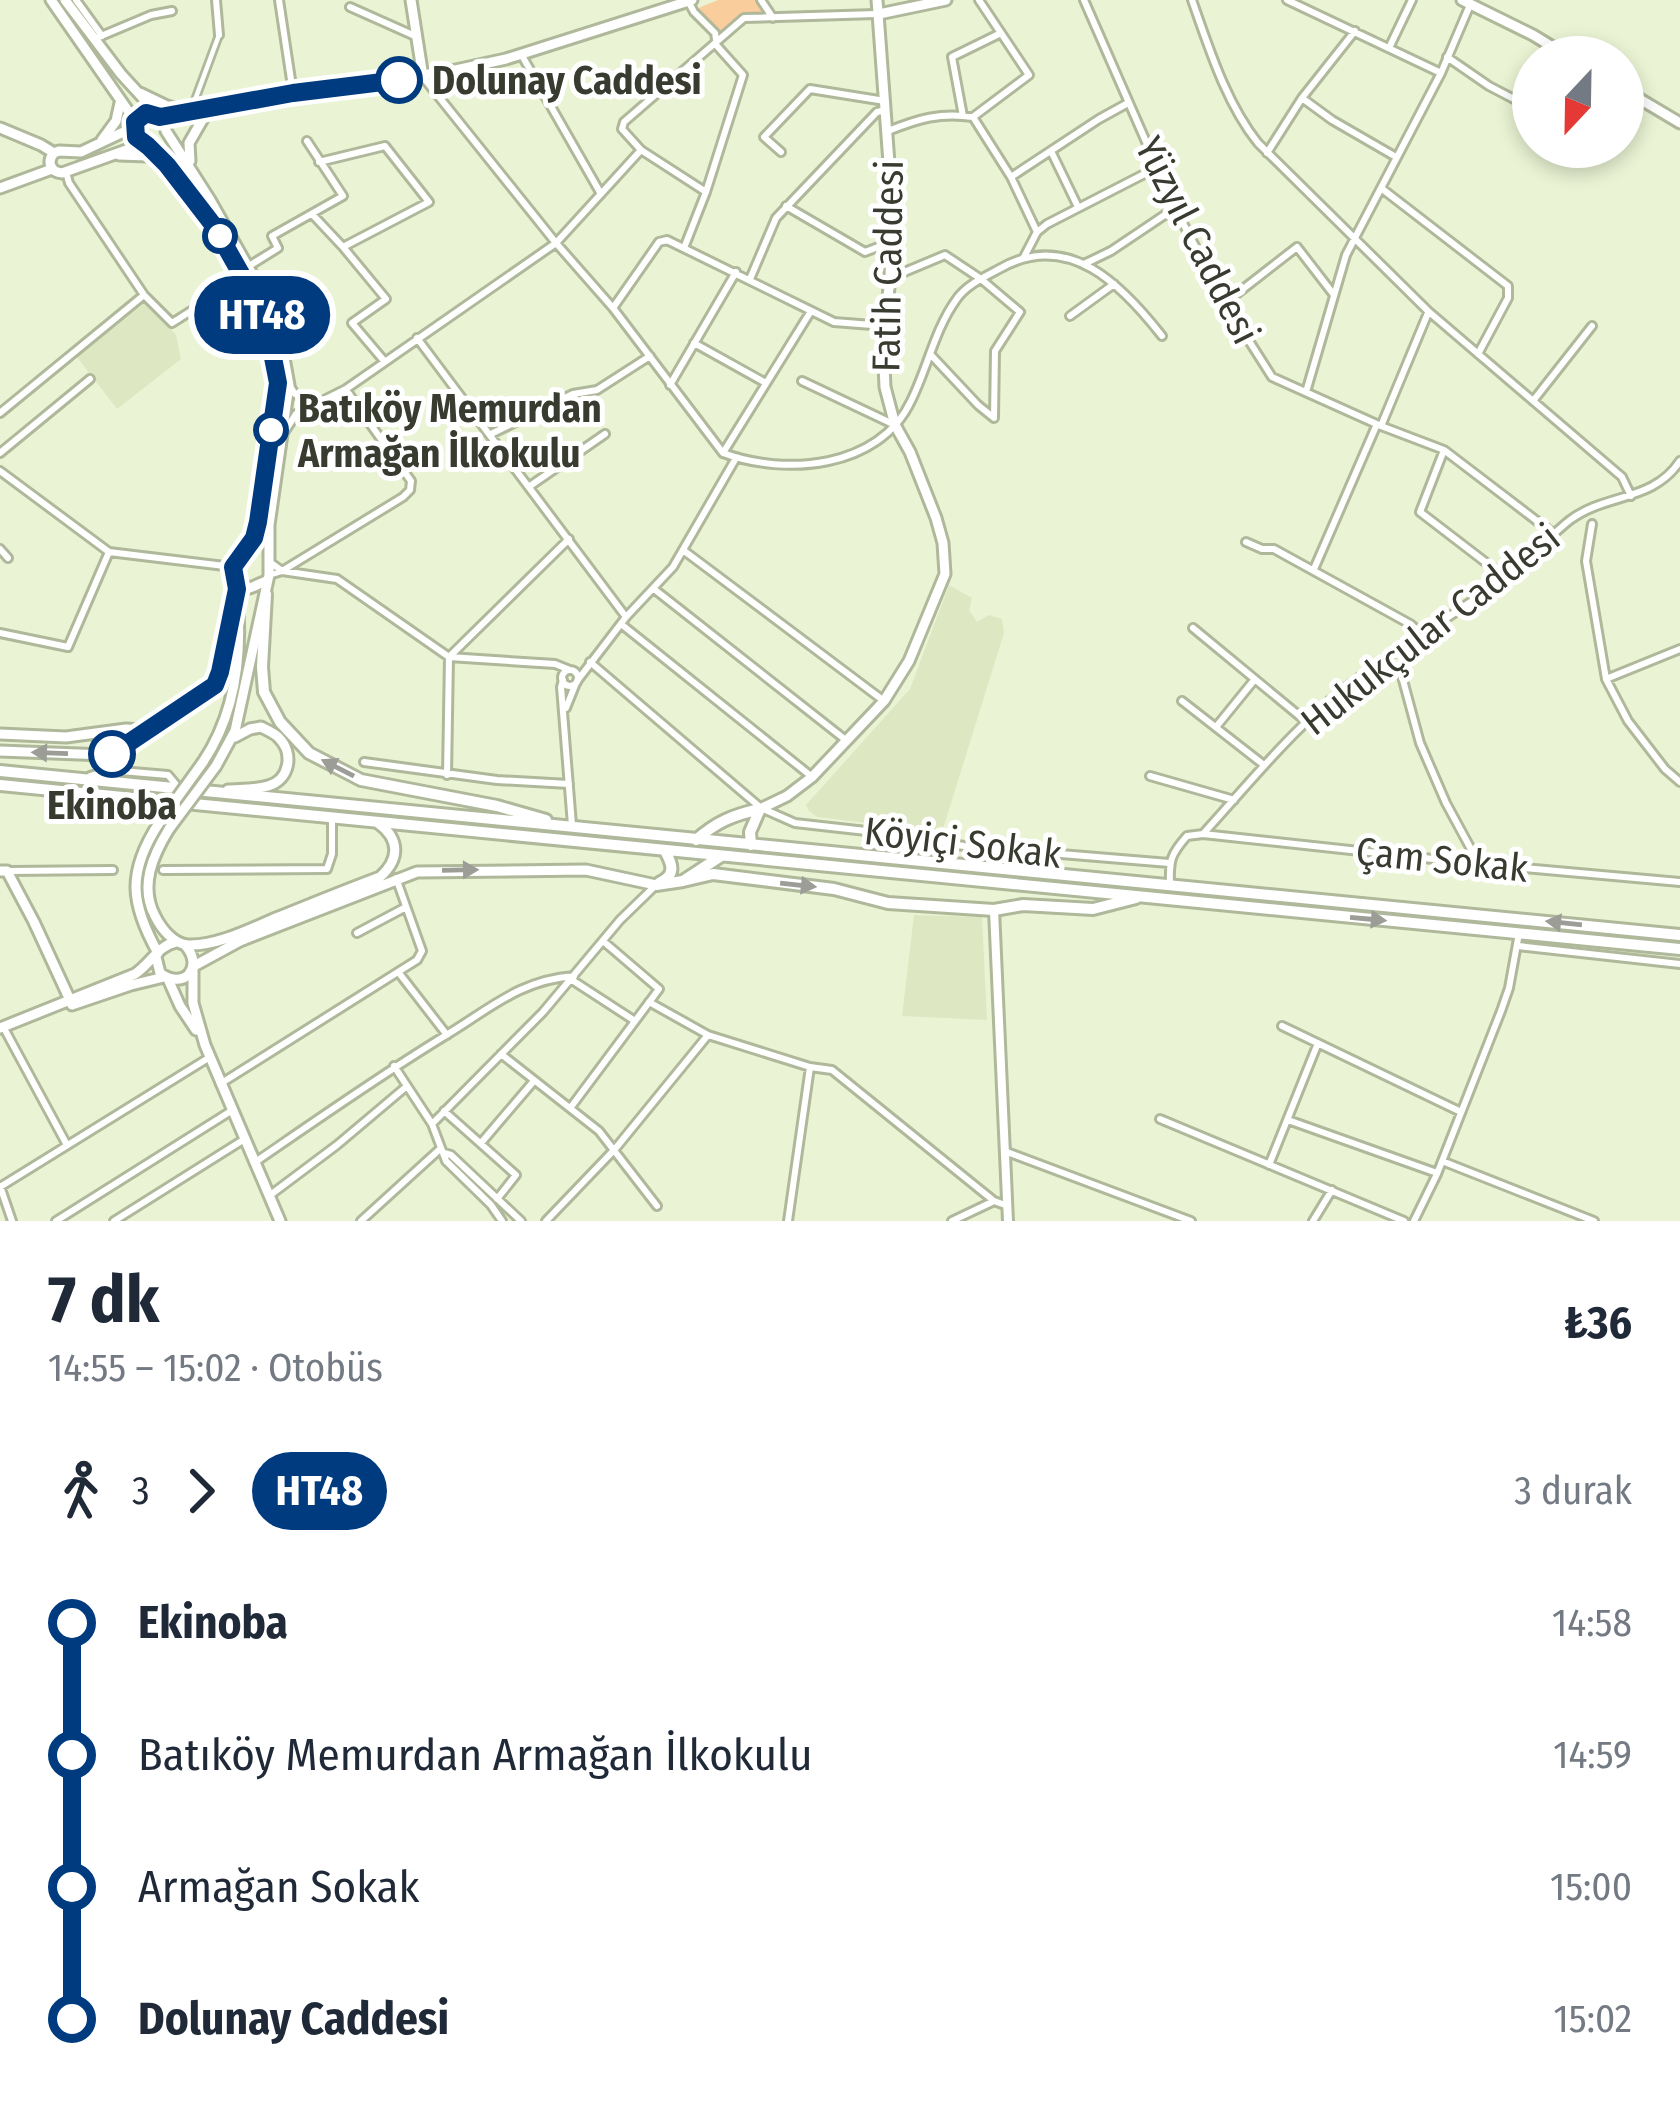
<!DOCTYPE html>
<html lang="tr">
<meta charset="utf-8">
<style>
body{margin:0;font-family:"Fira Sans Condensed",sans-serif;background:#f2f2f3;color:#1f2937;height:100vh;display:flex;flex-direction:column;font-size:45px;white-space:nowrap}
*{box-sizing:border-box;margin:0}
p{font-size:39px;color:#747a83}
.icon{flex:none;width:66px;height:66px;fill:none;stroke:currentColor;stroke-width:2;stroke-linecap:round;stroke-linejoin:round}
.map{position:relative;height:1221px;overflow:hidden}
.panel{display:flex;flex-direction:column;background:#fff;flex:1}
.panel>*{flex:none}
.badge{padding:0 24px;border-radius:39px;font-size:42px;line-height:78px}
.needle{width:78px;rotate:202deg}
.fabs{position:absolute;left:1512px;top:36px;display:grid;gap:24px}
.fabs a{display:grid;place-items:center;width:132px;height:132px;border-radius:50%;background:#fff;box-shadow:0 6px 18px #0003;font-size:60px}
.map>.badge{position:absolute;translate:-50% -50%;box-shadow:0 0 0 6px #fff}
.legs{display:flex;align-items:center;gap:18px;height:132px;padding:0 48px;font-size:39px}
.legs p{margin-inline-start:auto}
.head{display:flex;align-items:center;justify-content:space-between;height:204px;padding:0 48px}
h1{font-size:66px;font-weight:700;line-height:90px}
ul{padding:0 48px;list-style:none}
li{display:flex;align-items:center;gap:42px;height:132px;font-size:45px}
li i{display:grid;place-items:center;width:18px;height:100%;margin:0 15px;background:currentColor}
li i::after{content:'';width:30px;height:30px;margin:-15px;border:9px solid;border-radius:50%;background:#fff}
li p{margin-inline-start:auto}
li:first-child i{background:linear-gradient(#0000 50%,currentColor 0)}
li:last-child i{background:linear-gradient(currentColor 50%,#0000 0)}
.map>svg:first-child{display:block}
</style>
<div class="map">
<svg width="1680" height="1221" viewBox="0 0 1680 1221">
<rect width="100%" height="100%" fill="#eaf4d4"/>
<!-- built -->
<path fill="#dde7c2" d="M147 301 176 335 181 359 117 409 77 357Z
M949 585 972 598 969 610 977 622 989 615 1002 619 1004 633 942 832 817 817 809 811 806 805 910 689Z
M914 915 982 917 987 1020 902 1016Z"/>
<!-- green -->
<path fill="#facd9c" d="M718 0H756L764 14H743L720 31 696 9Z"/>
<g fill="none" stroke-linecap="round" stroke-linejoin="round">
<!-- pedestrian casing -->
<g stroke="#afb89a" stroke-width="10">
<path id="pedestrian" d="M192 108 219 35"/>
</g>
<!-- minor casing -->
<g stroke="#afb89a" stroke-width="12">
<path id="minor" d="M76 0 102 36
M216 0 219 35
M279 0 293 93
M761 0 773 18
M1084 0 1175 208 1225 303 1272 377 1381 426 1444 450 1554 534
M1192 0C1209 48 1226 103 1258 143L1428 311 1622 477 1631 496
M1287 0 1441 73
M350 7 415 36
M1355 31 1302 98 1332 120 1396 157
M94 39 151 15 172 11
M1389 48 1412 0
M521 54 601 194
M1447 57 1489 86 1533 109
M423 77 556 243 613 308 723 453C785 476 879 469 911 401 927 369 935 329 956 300 966 285 986 276 1001 268 1069 230 1122 285 1162 336
M963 116 952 57 1001 33
M973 117 1029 75 979 0
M888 131C918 119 940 112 973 117L1011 177 1037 232
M1051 151 1078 207
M781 152 764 137 810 89 885 101
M1267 153 1302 98
M319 162 385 146 429 202 343 247 386 299 352 323 385 362
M66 172 69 183 144 295 172 323 243 278
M1011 177 1099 119 1128 103
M1381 188 1508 286V298L1478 354
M706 192 641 150 622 129 624 122 744 18 876 14
M786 206 865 252 891 242
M312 214 342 246
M684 248 706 192 743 75 717 46 715 33 694 12 688 1
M1024 257 1037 232 1047 224 1156 168
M1084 264 1111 251 1175 208
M249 266 278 248 272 236 343 196 307 141
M890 278 945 255 981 279 1020 312 995 351 994 418 978 405 931 355
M750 279 776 218 877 112 886 110
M1225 303 1297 247 1334 295
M613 308 659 242 667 240 834 322 885 326
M1070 316 1114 284
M417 338 626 617
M694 343 764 382
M802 381 895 425
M289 385 295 394 313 404
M670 385 736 272
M1306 392 1346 255 1441 73 1470 5
M1533 401 1592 326
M0 413 144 295
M1381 426 1428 313
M285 431 296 414 346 389 556 243 641 150
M491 434 573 394 597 390 650 356
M1444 450 1420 512 1506 578
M0 453 90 379
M723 453 811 311
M0 471 109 552 233 567
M530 486 605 434
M1592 524 1586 561 1606 679 1628 721 1665 769 1680 782
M1246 542 1262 549H1274L1410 624 1421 633
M0 549 8 558
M683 550 884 701
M271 563 282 571 403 497 410 490 411 481 346 390
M1314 569 1377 424
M269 575 282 571 337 579 449 657 555 664 570 670
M654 589 847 741
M621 624 811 776
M1193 628 1308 723
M0 633 68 647 109 552
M590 662 761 808 795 823 884 833 964 846 1169 863
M1400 669 1420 743 1446 803 1479 864
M562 678a8 8 0 1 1 16 0a8 8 0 1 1-16 0Z
M1606 679 1680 649
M563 680 561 687 572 825
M577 681 626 617 673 567 736 458
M1182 701 1264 765
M566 708 576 683
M1216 727 1255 679
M364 762 497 780 569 784
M447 775 449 657 569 539
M90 776 109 770 168 775 178 787
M1150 776 1234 800
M1203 834 1479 864 1680 882
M163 870 327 869 332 854V816
M9 871 113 870
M1170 885C1169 860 1171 854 1187 836L1203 834C1244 789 1283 741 1329 701 1385 654 1450 619 1509 575 1531 559 1548 537 1570 520 1606 493 1653 502 1680 461
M357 933 406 907
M1518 946 1680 964
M399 973 447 1035
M572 980 635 1021
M649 1002 708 1035 810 1067 788 1221
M1282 1026 1461 1112
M6 1032 67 1145
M501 1054 599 1131 657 1206
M394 1066 432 1124 446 1161 491 1205 502 1221
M810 1067 832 1070 994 1201 1008 1206
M220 1084 417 960 422 951 396 878
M571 1107 659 989 603 941
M444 1111 516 1175 497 1199
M1160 1119 1404 1221
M1288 1120 1437 1173
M432 1124 543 1012 620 920 656 885
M481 1143 533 1082
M1007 1152 1191 1221
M444 1153 451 1155 521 1221
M1442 1161 1594 1221
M254 1163C318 1119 382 1074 448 1034 492 1007 521 980 574 976
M1269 1165 1318 1043
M0 1186 12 1221
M0 1187 210 1057
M269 1196 337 1145 407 1086
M56 1221 231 1111
M114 1221 243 1140
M361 1221 440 1149
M546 1221 615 1149 708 1035
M952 1221 992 1202
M1313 1221 1332 1190
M1414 1221 1437 1174 1501 1011 1509 988 1519 933"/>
</g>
<!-- tertiary casing -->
<g stroke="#afb89a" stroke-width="14">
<path id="tertiary" d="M994 910 1008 1221"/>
</g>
<!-- secondary casing -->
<g stroke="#afb89a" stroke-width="15">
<path id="secondary" d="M411 0 423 77
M1462 0 1533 35 1569 57
M879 14 946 0
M1623 89 1680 123
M161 117 293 93 451 71 506 59 692 0
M0 128 41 145 54 153
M54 153C46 162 51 172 62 173L143 144
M54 153 59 151 81 152 134 127
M0 188 52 169
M0 734 66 737 126 729 146 730
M760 809 787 796 812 777 884 701 909 661 945 574 943 543 936 518 910 452 895 425 885 387 883 344 890 278 892 204 877 0
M0 871H7L34 922 70 1000
M193 969V1003L205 1045 280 1221
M168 979 180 1006 196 1030"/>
</g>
<!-- primary casing -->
<g stroke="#afb89a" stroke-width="15">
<path id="primary" d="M51 0 131 115 135 122V137L148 146 167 165 215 226 267 327 277 383 258 522 254 539 233 567C244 634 242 704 203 762
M65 0 121 74 164 121 166 131 210 200 261 290 278 325 289 385 269 525V575L235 731 216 766
M140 93 167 106 191 113
M102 140 116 121 120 103
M119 155 148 156 159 162
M190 161 189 143 208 110
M235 578 239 583 250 588 266 581
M0 751 105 755 122 748 215 685 220 672 235 594
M228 790C241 789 255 790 268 786 290 780 294 753 279 738 276 734 265 729 261 727L250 729 235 737
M169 829C153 855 139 886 155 916 161 928 173 944 188 945 217 946 250 929 276 918 311 904 345 890 380 877 400 859 400 839 378 823
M158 953C130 903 127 872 159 823
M156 957 160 973C184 991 205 967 185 945
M194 966 240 941 417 872 586 870 656 885
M72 1005 131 985 164 977
M0 1028 135 974C150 964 159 945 176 942"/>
</g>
<!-- trunk casing -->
<g stroke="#afb89a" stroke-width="16">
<path id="trunk" d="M266 594 262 667 264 692 280 722 309 753 361 780 497 806 546 820
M0 771 1680 935
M0 785 1680 949
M696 840C716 822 733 815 760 809
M751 845 750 832 760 809
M683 881 713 874 834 889 888 903 994 910 1023 905 1093 909 1136 898
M659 883C676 875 673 865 665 851
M656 885 683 881 721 856"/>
</g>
<!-- pedestrian -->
<use href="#pedestrian" stroke="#fff" stroke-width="4.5"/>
<!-- minor -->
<use href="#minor" stroke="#fff" stroke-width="6"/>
<!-- tertiary -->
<use href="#tertiary" stroke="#fff" stroke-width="8"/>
<!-- secondary -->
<use href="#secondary" stroke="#fff" stroke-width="9"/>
<!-- primary -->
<use href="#primary" stroke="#fff" stroke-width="9"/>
<!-- trunk -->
<use href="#trunk" stroke="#fff" stroke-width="10"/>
<!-- primary-bridge casing -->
<g stroke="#afb89a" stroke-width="15" stroke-linecap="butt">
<path id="primary-bridge" d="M159 823 203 762
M169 829 216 766"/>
</g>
<!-- primary-bridge -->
<use href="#primary-bridge" stroke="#fff" stroke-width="9"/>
</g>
<!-- one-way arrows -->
<defs><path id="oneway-solid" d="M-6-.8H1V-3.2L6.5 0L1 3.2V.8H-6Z" transform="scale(3)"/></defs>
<g fill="#9c9d97">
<use href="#oneway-solid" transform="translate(50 753) rotate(-178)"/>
<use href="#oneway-solid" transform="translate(338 768) rotate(-153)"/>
<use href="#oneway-solid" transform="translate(460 870) rotate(-1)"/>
<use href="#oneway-solid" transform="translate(798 885) rotate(6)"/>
<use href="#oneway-solid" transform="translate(1368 919) rotate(5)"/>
<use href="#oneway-solid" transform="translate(1564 923) rotate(-174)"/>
</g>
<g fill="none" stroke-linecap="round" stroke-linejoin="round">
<!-- line-1 casing -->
<g stroke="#fff" stroke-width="27">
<path id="line-1" d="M112 754 215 685 220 672 237 589 233 567 254 538 258 522 278 383 267 327 253 295 214 226 167 165 148 146 136 137 135 122 146 113 160 117 293 93 399 80"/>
</g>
<!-- line-1 -->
<use href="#line-1" stroke="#003b80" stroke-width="18"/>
</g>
<!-- markers -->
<g fill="#fff" stroke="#003b80" stroke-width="6">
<circle cx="399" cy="80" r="21"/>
<circle cx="220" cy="236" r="15"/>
<circle cx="271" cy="430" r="15"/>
<circle cx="112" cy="754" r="21"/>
</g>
<g text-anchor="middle" stroke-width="10" stroke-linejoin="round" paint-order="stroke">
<!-- stop labels -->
<g font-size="39" font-weight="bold" fill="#383b2f" stroke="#fff" text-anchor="start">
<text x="432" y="94">Dolunay Caddesi</text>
<text x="298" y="422">Batıköy Memurdan<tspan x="298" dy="45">Armağan İlkokulu</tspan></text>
<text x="112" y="819" text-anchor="middle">Ekinoba</text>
</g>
<!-- street labels -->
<g font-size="39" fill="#383b2f" stroke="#fff">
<text transform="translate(1198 240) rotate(63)" y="14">Yüzyıl Caddesi</text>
<text transform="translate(887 266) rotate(-89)" y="14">Fatih Caddesi</text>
<text transform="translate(1430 629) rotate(-38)" y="14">Hukukçular Caddesi</text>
<text transform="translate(963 842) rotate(7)" y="14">Köyiçi Sokak</text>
<text transform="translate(1442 859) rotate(6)" y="14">Çam Sokak</text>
</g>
</g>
</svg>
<div class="fabs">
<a><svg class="needle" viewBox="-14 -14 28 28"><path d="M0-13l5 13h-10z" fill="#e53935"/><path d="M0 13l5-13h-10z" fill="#747a83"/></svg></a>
</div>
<b class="badge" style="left:262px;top:315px;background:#003b80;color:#fff">HT48</b>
</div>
<section class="panel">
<div class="head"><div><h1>7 dk</h1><p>14:55 – 15:02 · Otobüs</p></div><b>₺36</b></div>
<div class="legs"><svg class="icon" aria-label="walk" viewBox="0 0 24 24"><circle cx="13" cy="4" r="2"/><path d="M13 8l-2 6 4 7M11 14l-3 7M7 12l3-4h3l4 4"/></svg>3<svg class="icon" aria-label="forward" viewBox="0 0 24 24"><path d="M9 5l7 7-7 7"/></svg><b class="badge" style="background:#003b80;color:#fff">HT48</b><p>3 durak</p></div>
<ul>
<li><i style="color:#003b80"></i><b>Ekinoba</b><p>14:58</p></li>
<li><i style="color:#003b80"></i><span>Batıköy Memurdan Armağan İlkokulu</span><p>14:59</p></li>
<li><i style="color:#003b80"></i><span>Armağan Sokak</span><p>15:00</p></li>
<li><i style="color:#003b80"></i><b>Dolunay Caddesi</b><p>15:02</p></li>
</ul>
</section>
